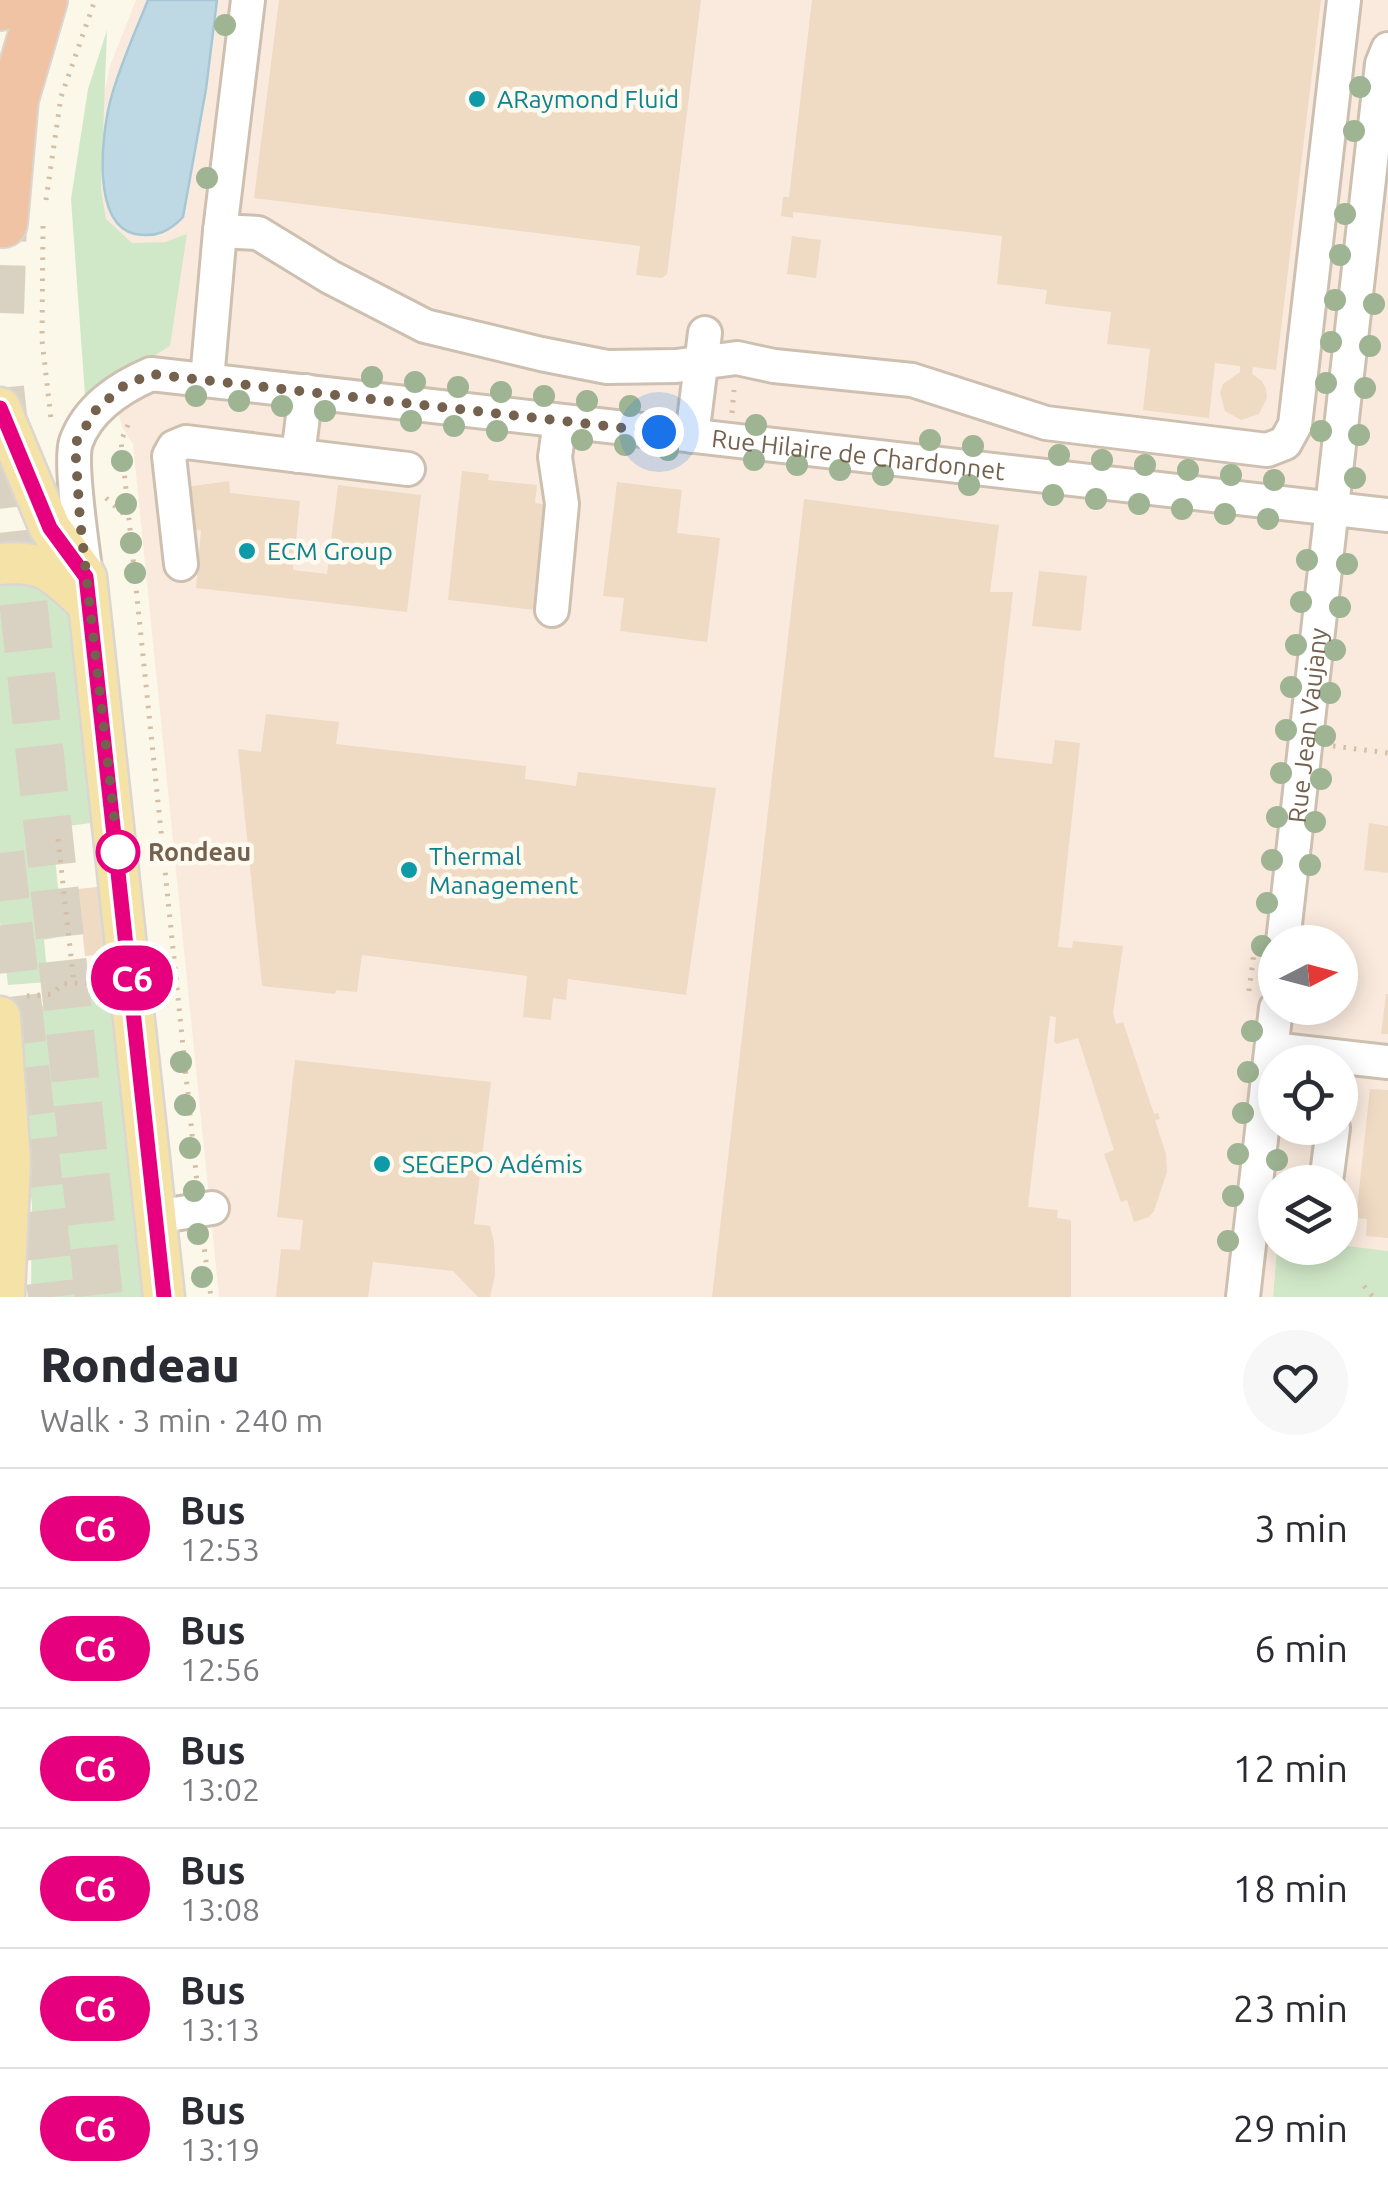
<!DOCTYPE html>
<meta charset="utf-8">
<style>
body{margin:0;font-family:Ubuntu,sans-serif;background:#f7f7f7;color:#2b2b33;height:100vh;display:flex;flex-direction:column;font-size:38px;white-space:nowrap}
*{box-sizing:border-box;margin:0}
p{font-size:32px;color:#7c7c81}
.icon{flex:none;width:55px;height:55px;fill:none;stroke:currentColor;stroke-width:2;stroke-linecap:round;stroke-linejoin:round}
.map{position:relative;height:1297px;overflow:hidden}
.panel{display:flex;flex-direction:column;background:#fff;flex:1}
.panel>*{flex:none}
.badge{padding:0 20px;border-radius:32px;font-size:35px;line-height:65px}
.needle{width:65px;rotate:84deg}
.controls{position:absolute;left:1258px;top:925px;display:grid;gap:20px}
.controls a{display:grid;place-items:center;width:100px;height:100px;border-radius:50%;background:#fff;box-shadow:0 5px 25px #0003;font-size:50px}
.you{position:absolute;width:50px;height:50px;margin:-25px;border:8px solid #fff;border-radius:50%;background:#1a73e8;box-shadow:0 0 0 15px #1a73e833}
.map>.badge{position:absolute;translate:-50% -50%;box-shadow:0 0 0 5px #fff}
.round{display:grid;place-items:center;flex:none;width:105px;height:105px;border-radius:52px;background:#f7f7f7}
.summary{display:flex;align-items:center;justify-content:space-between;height:170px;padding:0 40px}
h1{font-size:48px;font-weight:800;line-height:75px}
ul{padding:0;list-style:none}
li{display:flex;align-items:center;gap:30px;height:120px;padding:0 40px;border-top:2px solid #e1e1e2}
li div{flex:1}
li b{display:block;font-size:38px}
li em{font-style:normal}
li .badge{min-width:110px;font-weight:700;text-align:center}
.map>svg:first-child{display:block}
</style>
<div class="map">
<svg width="1388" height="1297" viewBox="0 0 1388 1297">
<rect width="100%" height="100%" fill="#fbf7e9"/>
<!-- commercial -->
<path fill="#faeade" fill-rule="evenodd" d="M136 0H1388V1251L1340 1245V1182H1275L1277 1248 1273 1297H219L133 444 122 427 99 339 98 123 110 66ZM1275 942H1340V1008H1275ZM1275 1062H1340V1128H1275Z"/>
<!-- green -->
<path fill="#d1e8c8" d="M107 30 101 190 106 219 132 243 165 242 187 234 170 346 142 363 89 408 85 395 71 199 88 89Z
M31 568 86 613 107 821 52 828 63 936 44 940 48 982 8 985 0 922V572Z
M117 985 146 1297H31L32 1205 9 1008 72 1003 73 988Z
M1340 1245 1388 1251V1297H1273L1277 1248Z"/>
<!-- water -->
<path fill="#bfd9e4" stroke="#a6c7d5" stroke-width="2.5" d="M148 0H217L206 89 183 217C170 231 156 238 135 234 91 224 102 135 110 102 119 67 135 33 148 0Z"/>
<!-- building -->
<path fill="#efdac3" d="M279 0H701L667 274 662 278 636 275 640 246 254 198Z
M812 0H1321L1276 370 1253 367 1252 374 1262 381 1266 389 1267 398 1259 414 1241 420 1225 411 1220 393 1223 384 1240 372V366L1215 363 1209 418 1143 410 1150 349 1107 344 1111 312 1045 304 1047 290 997 284 1002 236 793 212V218L781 216 783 197H789Z
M792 236 821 240 816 278 787 274Z
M462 471 489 474 488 480 537 485 535 503 556 506 544 611 448 600Z
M229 481 230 493 300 501 293 570 327 574 338 485 421 495 407 612 196 588 201 530 191 531 186 487Z
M617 482 682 490 677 533 720 538 707 642 620 631 624 598 603 596Z
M804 499 999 525 990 592H1013L994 757 1052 764 1055 740 1080 743 1058 947 1072 948 1073 941 1123 946 1113 1013 1116 1024 1123 1022 1154 1114 1158 1113 1160 1119 1155 1120 1166 1154 1167 1172 1154 1211 1149 1217 1134 1222 1127 1200 1121 1202 1104 1154 1114 1150 1078 1038 1057 1044 1054 1042 1056 1017 1050 1016 1028 1207 1058 1210 1057 1218 1071 1220V1297H712Z
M1039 571 1087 576 1081 631 1032 626Z
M266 714 339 722 336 744 526 766 525 779 576 786 578 772 716 788 686 995 568 979 566 1000 553 998 551 1020 523 1017 527 976 362 955 357 992 336 990 335 994 262 986 238 749 261 752Z
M1369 823 1388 826V873L1364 870Z
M106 886 114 953 85 956 78 889Z
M1386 994H1388V1034H1381Z
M295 1060 491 1082 474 1224 490 1226 494 1242 495 1275 490 1297H478L453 1271 373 1262 368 1297H276L281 1249 300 1250 303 1220 277 1217Z
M1370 1089 1388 1090V1238L1366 1236 1367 1219 1356 1218Z"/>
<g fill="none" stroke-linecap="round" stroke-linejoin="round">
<!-- highway-tunnel -->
<path stroke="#d9d2c2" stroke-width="48" stroke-dasharray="48 24" stroke-linecap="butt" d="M0 313 3 223
M0 388 99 1297
M0 853 52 1297"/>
<!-- minor casing -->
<g stroke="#cdc0b0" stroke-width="38">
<g id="minor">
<path d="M220 231 258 233 330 277 425 326 541 354 607 367 676 366 737 358 774 366 912 380 1046 423 1267 450 1285 443 1295 425 1344 0"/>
<path d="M207 380 220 231 248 0"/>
<path d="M692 436 705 333"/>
<path d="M298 456 306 391"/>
<path d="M181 564 169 456 174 447 186 442 408 469"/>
<path id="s1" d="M86 577C83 550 69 463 76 442 88 408 119 388 151 374L1388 515"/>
<path d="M552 610 562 504 555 457 560 421"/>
<path id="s2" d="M1283 942 1382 64 1388 49"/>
<path d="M1272 1049 1388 1062"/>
<path d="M1326 1182 1333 1128"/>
<path d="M155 1217 212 1208"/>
<path d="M1243 1297 1276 1008"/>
</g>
</g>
<!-- major casing -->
<g stroke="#dbd6d1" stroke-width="45">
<path id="major" d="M0 408 50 528 86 577 164 1297
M0 564C43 560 53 571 83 599
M0 1017 10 1162 4 1297"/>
</g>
<!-- highway casing -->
<g stroke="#dbd6d1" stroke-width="52">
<path id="highway" d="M0 6 2 0
M3 223 14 99 43 0"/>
</g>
<!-- path -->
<path stroke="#d4bea5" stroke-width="5" stroke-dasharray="2.5 8" stroke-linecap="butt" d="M46 200 61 97 95 0
M43 226 42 340 51 419
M732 413 734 390
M128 425 121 441 197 1183
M106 498 127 517
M1333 746 1388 753
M58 839 74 984
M1249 991 1254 952
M27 996 53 994 62 984 97 982
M203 1239 211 1297
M1364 1286 1373 1297"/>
<!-- minor -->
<use href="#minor" stroke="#fff" stroke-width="32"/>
<!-- major -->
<use href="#major" stroke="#f4e2a7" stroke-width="40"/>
<!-- highway -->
<use href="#highway" stroke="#f0c3a5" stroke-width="48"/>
</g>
<!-- trees -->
<g fill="#9eb492">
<circle cx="225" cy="25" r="11"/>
<circle cx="1360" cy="87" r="11"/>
<circle cx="1354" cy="131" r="11"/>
<circle cx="207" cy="178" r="11"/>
<circle cx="1345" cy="214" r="11"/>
<circle cx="1340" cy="255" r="11"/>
<circle cx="1335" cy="300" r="11"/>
<circle cx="1374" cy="304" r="11"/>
<circle cx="1331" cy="342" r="11"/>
<circle cx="1370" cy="346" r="11"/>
<circle cx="372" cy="377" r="11"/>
<circle cx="415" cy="382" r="11"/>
<circle cx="1326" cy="383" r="11"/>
<circle cx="458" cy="387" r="11"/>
<circle cx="1365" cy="388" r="11"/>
<circle cx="501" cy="392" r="11"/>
<circle cx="196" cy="396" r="11"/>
<circle cx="544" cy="396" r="11"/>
<circle cx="239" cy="401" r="11"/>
<circle cx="587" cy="401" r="11"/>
<circle cx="282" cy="406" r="11"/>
<circle cx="630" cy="406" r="11"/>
<circle cx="325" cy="411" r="11"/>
<circle cx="411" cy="421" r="11"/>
<circle cx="756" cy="425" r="11"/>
<circle cx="454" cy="426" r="11"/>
<circle cx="497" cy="431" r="11"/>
<circle cx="1321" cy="431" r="11"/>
<circle cx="1359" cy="435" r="11"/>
<circle cx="582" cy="440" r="11"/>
<circle cx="930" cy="440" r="11"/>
<circle cx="625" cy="445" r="11"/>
<circle cx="973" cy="446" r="11"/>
<circle cx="668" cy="450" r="11"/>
<circle cx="1059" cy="455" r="11"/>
<circle cx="754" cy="460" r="11"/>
<circle cx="1102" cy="460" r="11"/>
<circle cx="122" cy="461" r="11"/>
<circle cx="797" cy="465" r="11"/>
<circle cx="1145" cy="465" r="11"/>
<circle cx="840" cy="470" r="11"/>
<circle cx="1188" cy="470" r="11"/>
<circle cx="883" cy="475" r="11"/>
<circle cx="1231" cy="475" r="11"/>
<circle cx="1355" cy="478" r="11"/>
<circle cx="1274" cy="480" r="11"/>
<circle cx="969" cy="485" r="11"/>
<circle cx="1053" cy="495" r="11"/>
<circle cx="1096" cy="499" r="11"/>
<circle cx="126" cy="504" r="11"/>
<circle cx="1139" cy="504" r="11"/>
<circle cx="1182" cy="509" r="11"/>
<circle cx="1225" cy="514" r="11"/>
<circle cx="1268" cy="519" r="11"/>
<circle cx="131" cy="543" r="11"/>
<circle cx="1307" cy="560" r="11"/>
<circle cx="1347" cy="564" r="11"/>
<circle cx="135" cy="573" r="11"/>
<circle cx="1301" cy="602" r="11"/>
<circle cx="1340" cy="607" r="11"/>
<circle cx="1296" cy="645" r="11"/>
<circle cx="1335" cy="650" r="11"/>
<circle cx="1291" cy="687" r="11"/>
<circle cx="1330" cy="693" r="11"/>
<circle cx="1286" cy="730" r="11"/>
<circle cx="1325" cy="736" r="11"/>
<circle cx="1281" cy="773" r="11"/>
<circle cx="1321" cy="779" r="11"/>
<circle cx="1277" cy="817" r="11"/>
<circle cx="1315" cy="822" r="11"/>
<circle cx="1272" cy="860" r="11"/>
<circle cx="1310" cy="865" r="11"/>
<circle cx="1267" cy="903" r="11"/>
<circle cx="1262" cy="946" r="11"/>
<circle cx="1252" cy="1031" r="11"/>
<circle cx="181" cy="1062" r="11"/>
<circle cx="1248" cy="1072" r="11"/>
<circle cx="185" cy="1105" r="11"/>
<circle cx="1243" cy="1113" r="11"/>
<circle cx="190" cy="1148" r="11"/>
<circle cx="1238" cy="1154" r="11"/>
<circle cx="1277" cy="1160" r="11"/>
<circle cx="194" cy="1191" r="11"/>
<circle cx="1233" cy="1196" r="11"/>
<circle cx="198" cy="1234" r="11"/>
<circle cx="1228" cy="1241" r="11"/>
<circle cx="202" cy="1277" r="11"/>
</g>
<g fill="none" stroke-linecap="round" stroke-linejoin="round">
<!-- line casing -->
<g stroke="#fff" stroke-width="22">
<path id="line" d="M0 408 50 528 86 577 164 1297"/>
</g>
<!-- line -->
<use href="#line" stroke="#e6007e" stroke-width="15"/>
<!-- walk -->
<path stroke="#74614e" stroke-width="10" stroke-dasharray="0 18" d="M118 852 80 520 75 444 96 410 122 387 151 374 659 432"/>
</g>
<!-- markers -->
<g fill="#0f9aa8" stroke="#fefaef" stroke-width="4">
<circle cx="477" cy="99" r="10"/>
<circle cx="247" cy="551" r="10"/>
<circle cx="409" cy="870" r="10"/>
<circle cx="382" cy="1164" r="10"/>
</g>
<circle fill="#fff" stroke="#e6007e" stroke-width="5" cx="118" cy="852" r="20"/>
<g text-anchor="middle" stroke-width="9" stroke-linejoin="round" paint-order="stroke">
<!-- culture labels -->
<g font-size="25" fill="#0d838f" stroke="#fefaef" text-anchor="start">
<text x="497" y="108">ARaymond Fluid</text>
<text x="267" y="560">ECM Group</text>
<text x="429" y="865">Thermal<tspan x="429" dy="29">Management</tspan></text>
<text x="402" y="1173">SEGEPO Adémis</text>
</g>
<!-- street labels -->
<g font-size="25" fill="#74614e" stroke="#fefaef">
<text dy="9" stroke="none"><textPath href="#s1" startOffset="952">Rue Hilaire de Chardonnet</textPath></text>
<text dy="9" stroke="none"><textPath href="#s2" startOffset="218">Rue Jean Vaujany</textPath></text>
</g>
<!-- stop labels -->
<g font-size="25" font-weight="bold" fill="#74614e" stroke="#fefaef" text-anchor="start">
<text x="148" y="861">Rondeau</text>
</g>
</g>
</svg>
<div class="controls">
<a><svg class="needle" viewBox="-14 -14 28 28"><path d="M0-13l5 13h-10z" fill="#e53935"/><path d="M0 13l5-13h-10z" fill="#7c7c81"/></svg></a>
<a><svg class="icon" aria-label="locate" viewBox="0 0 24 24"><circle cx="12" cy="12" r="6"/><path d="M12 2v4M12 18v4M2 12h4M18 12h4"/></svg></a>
<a><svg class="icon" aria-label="layers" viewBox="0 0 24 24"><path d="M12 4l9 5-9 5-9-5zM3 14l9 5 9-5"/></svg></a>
</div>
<div class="you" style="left:659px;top:432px"></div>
<b class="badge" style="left:132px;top:978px;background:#e6007e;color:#fff">C6</b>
</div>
<section class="panel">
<div class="summary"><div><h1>Rondeau</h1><p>Walk · 3 min · 240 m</p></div><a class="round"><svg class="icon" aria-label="heart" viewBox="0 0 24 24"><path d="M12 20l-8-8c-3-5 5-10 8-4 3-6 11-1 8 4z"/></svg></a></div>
<ul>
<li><span class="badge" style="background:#e6007e;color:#fff">C6</span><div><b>Bus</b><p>12:53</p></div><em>3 min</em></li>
<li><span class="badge" style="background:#e6007e;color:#fff">C6</span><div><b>Bus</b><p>12:56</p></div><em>6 min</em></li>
<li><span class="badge" style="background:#e6007e;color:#fff">C6</span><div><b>Bus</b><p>13:02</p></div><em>12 min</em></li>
<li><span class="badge" style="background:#e6007e;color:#fff">C6</span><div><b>Bus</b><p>13:08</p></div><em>18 min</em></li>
<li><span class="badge" style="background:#e6007e;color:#fff">C6</span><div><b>Bus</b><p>13:13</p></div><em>23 min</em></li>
<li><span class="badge" style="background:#e6007e;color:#fff">C6</span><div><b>Bus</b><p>13:19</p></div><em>29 min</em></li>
</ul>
</section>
